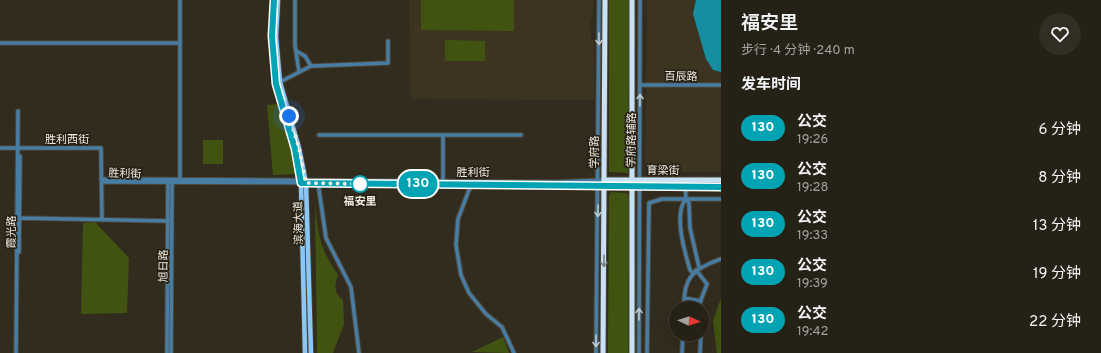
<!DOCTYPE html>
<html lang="zh">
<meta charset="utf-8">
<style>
body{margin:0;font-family:Overpass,"Noto Sans SC",sans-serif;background:#322e23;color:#f1f3f6;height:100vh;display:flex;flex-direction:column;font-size:15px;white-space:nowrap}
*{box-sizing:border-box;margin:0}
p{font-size:13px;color:#a4a3a1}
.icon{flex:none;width:22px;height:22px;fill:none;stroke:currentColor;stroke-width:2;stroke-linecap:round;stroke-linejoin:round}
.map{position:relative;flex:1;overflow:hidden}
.panel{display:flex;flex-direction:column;background:#262116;width:380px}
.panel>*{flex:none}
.badge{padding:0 8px;border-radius:13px;font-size:14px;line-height:26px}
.needle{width:26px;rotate:94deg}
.controls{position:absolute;left:669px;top:301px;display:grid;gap:8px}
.controls a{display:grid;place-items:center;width:40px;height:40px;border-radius:50%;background:#262116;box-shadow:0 4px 16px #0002,0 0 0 1px #423e35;font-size:20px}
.you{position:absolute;width:20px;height:20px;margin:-10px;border:3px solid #fff;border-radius:50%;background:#1a73e8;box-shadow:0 0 0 6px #1a73e833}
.map>.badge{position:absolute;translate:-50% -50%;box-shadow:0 0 0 2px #fff}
h2{padding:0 20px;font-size:15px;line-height:36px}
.round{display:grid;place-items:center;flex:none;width:42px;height:42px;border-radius:21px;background:#322e23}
.overview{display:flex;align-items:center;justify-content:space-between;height:68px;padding:0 20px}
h1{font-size:19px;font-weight:600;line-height:30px}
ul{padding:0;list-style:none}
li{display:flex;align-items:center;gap:12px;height:48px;padding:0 20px}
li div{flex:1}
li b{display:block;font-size:15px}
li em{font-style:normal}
li .badge{min-width:44px;font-weight:700;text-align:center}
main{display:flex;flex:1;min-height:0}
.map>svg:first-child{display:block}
</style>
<main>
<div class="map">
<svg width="721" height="353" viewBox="0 0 721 353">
<rect width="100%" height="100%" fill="#322c1e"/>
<!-- built -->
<path fill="#3c3420" d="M409 0H594L592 18H590V30H591V39L594 41V100L411 99Z
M647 0H721V172L649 171 645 168Z"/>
<!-- green -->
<path fill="#415310" d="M421 0H514V31L421 30Z
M609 0H629L628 173 609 172Z
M445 40 485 41V61H445Z
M277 104 295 164V174L273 175 267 105Z
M203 140H223V164H203Z
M611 192 626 193 629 196 628 353H608L609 196Z
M315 204C319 237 319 247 338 275 334 286 334 293 343 300L344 324 333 353H317Z
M95 222 129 258 127 313 81 314 83 223Z
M721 298V353H717L713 321Z
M503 337 509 353 472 352Z"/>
<!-- water -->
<path fill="#178da2" d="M696 0H721V72L713 70 706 59 693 14Z"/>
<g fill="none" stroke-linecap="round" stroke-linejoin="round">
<!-- minor casing -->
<g stroke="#4d473a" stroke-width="5.5">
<path id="minor" d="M295 0V45L299 72
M0 43H180V0
M180 43V180
M296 51 305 56 311 66
M280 82 311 66 388 63V41
M641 85H721
M319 135H521
M0 148H101L102 219
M101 179 105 182 443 183 604 187
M101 179 557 182 604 180
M685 180 686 199 689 203 690 228 699 267
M472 182 458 219 456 245 461 275 469 293 486 314 502 327 514 353
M318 183 326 238 351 287 359 353
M443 183V136
M686 199C673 213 685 253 690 270L693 273
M19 218 169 221
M19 252 20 156
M696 270 707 284 699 305 700 308
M684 298 701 301
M684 308C683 277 693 269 721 259
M16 353 18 111
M167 353 168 182
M171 353 172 182
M596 353 599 0
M639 353 640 0
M647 353 649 203 662 199H721
M682 353 683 334
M700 353 701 334"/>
</g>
<!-- major casing -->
<g stroke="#4d473a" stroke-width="6">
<path id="major" d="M274 0 272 36 276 83 295 149 301 183 305 353
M278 0 276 37 280 82 299 148 306 183 311 353"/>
</g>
<!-- highway casing -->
<g stroke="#4d473a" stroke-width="7">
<path id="highway" d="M604 180H721
M604 187H721
M603 353 605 0
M632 353V0"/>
</g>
<!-- minor -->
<use href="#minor" stroke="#477ca3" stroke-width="3.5"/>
<!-- major -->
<use href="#major" stroke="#89c7f8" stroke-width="4.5"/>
<!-- highway -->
<use href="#highway" stroke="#c9e1f4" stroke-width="5"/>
</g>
<!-- one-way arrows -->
<defs><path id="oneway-shaft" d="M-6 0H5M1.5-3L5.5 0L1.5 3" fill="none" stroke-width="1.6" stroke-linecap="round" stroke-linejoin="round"/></defs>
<g stroke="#bdcad0">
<use href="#oneway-shaft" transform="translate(599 39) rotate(90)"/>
<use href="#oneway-shaft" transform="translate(640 100) rotate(-89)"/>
<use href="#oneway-shaft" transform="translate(598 211) rotate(91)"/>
<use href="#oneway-shaft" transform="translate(639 314) rotate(-90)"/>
<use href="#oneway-shaft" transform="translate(596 341) rotate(90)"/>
</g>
<use stroke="#788284" href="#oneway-shaft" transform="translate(604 261) rotate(90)"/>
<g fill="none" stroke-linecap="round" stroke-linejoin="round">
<!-- line casing -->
<g stroke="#fff" stroke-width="9">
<path id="line" d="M274 0 272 36 276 84 295 149 301 183 721 187"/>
</g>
<!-- line -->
<use href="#line" stroke="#00a3b4" stroke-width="6"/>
<!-- walk -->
<path stroke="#f0ece4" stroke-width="4" stroke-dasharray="0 7.2" d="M289 116 299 148 306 183 360 184"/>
</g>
<!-- markers -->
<circle fill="#fff" stroke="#00a3b4" stroke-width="2" cx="360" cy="184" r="8"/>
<g text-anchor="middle" stroke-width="3.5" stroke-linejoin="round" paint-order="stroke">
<!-- street labels -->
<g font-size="11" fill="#f0ece4" stroke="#282215">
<text transform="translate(681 76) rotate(1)" y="4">百辰路</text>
<text x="67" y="143">胜利西街</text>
<text transform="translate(631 140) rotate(-89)" y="4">学府路辅路</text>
<text transform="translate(594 152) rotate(-90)" y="4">学府路</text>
<text transform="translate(663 170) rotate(1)" y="4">育梁街</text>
<text x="473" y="176">胜利街</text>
<text transform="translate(125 173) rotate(2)" y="4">胜利街</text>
<text transform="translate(298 223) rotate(-91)" y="4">滨海大道</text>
<text transform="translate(11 232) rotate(-89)" y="4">霞光路</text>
<text transform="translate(163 266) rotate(-89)" y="4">旭日路</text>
</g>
<!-- stop labels -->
<g font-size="11" font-weight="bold" fill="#f0ece4" stroke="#282215">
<text x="360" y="205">福安里</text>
</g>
</g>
</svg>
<div class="controls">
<a><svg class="needle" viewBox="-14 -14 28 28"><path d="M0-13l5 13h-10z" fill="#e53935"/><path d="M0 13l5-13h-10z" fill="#a4a3a1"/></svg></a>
</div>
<div class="you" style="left:289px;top:116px"></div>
<b class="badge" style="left:418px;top:184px;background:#00a3b4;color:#fff">130</b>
</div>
<section class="panel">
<div class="overview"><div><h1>福安里</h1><p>步行 · 4 分钟 · 240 m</p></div><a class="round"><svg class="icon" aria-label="heart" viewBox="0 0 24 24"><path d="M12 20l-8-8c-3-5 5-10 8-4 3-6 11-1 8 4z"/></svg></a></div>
<h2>发车时间</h2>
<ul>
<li><span class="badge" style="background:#00a3b4;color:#fff">130</span><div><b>公交</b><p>19:26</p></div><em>6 分钟</em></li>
<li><span class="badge" style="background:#00a3b4;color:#fff">130</span><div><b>公交</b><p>19:28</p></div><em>8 分钟</em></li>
<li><span class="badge" style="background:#00a3b4;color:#fff">130</span><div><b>公交</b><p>19:33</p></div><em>13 分钟</em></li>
<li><span class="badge" style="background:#00a3b4;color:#fff">130</span><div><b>公交</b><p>19:39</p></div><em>19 分钟</em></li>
<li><span class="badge" style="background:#00a3b4;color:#fff">130</span><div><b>公交</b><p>19:42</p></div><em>22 分钟</em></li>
</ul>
</section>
</main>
